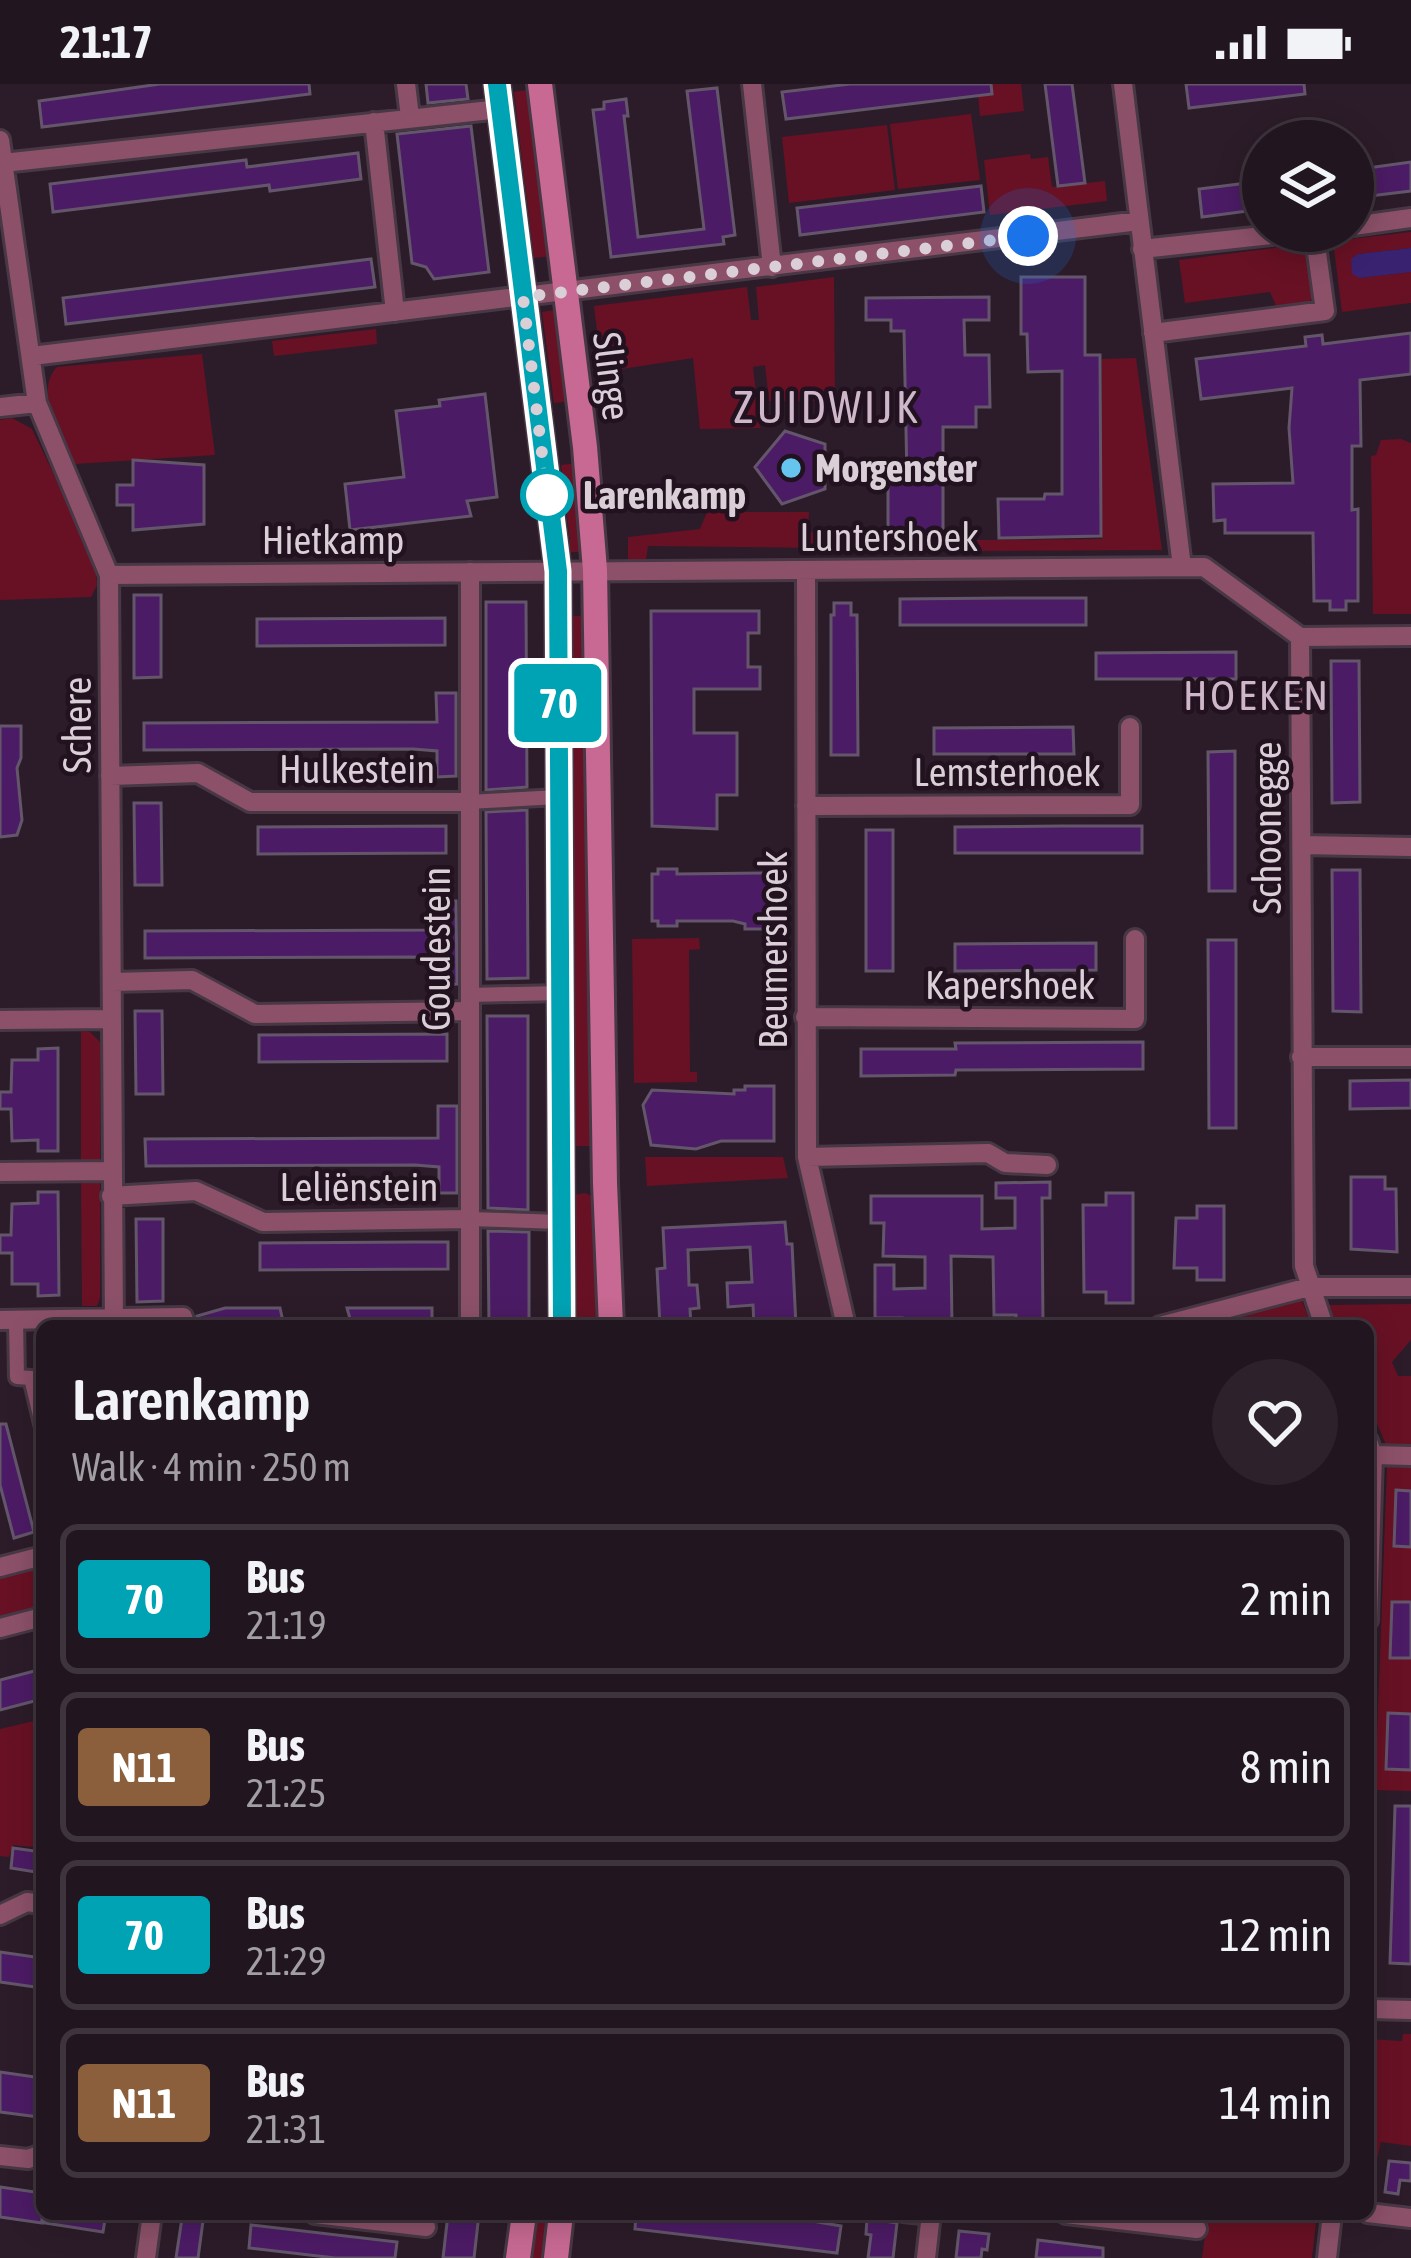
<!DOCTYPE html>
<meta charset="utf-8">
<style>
body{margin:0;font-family:"Asap Condensed",sans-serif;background:#2d222c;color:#f1f3f6;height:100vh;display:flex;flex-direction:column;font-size:45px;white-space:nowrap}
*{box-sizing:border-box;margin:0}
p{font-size:39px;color:#a29fa4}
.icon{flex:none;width:66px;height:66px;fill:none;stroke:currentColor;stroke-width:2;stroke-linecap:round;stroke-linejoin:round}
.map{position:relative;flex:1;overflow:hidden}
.drawer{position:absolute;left:36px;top:1236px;width:1338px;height:900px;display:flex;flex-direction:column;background:#21151f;border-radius:18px;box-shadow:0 6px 30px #0003,0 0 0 3px #3e343d}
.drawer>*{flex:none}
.badge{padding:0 24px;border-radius:9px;font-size:42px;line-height:78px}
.tools{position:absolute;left:1242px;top:36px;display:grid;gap:24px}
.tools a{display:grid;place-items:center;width:132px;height:132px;border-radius:50%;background:#21151f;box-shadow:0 6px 30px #0003,0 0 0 3px #3e343d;font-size:60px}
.you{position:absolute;width:60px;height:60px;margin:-30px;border:9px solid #fff;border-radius:50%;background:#1a73e8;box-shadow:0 0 0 18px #1a73e833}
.map>.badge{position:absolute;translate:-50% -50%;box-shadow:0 0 0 6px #fff}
.round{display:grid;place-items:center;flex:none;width:126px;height:126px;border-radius:63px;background:#2d222c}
.summary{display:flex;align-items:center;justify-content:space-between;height:204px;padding:0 36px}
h1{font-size:57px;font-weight:600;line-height:90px}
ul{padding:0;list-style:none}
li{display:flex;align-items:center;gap:36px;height:150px;margin:0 24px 18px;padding:0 12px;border:6px solid #3e343d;border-radius:18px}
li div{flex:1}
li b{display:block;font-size:45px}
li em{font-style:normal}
li .badge{min-width:132px;font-weight:700;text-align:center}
.status{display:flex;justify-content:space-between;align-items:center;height:84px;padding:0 60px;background:#21151f;direction:ltr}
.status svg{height:33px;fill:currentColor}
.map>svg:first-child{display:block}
</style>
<div class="status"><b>21:17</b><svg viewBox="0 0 49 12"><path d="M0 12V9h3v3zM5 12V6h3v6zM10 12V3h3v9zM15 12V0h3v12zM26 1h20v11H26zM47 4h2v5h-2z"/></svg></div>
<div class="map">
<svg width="1411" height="2174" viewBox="0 0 1411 2174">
<rect width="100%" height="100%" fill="#2c1c29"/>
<!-- green -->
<path fill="#681124" d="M977 0H1021L1024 27 980 32Z
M532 5 552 172 534 174 514 8Z
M971 30 980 96 898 105 890 40Z
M887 41 895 106 789 119 782 53Z
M1030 70 1031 75 1048 73 1052 103 1105 97 1107 117 990 131 984 76Z
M1411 148V164L1358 170 1360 194 1411 188V219L1342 228 1333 157Z
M1297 161 1309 170 1315 210 1307 221 1277 224 1270 208 1185 219 1179 176Z
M834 193 835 317H769L765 281 753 283 760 344 700 345 693 274 602 288 594 222 747 203 751 236H759L756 203Z
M554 226 560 231 571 317 554 319 542 228Z
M376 245 377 260 274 272 272 257Z
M202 270 215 371 75 380C62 354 33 307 57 283Z
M1136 274 1162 466 977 467V456L1102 455V275Z
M12 334 32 345 95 476 97 501 91 513 0 516V336Z
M1401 355 1411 359V530H1373L1371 372 1376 371 1381 356Z
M579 379 583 468H567L561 458 570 457 561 381Z
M707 428H809L808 448 833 449 831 464 648 462 646 476H628V453L700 445Z
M566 532H592L594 1062H572L573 580Z
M699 854 700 865 689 866 690 988H697V998L634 999 632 855Z
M81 947 90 948 100 958V1082H81Z
M645 1073H783L788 1094 647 1102Z
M81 1096H100V1214L97 1222H82Z
M585 1109 592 1112 596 1121 601 1242H573V1111Z
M1293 1214 1302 1217 1312 1242H1190Z
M1411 1220V1256L1392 1278 1398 1292H1411V1362L1386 1361 1368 1318V1242H1336L1326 1221Z
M1387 1381 1411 1382V1707L1375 1706Z
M42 1478V1521L0 1532V1489Z
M42 1635V1764L13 1761 9 1773 0 1772V1645Z
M1403 1950H1411V2062L1381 2058 1372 2096 1368 2095V1955L1402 1957Z
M529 2130H553L548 2174H524Z
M1208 2130H1317L1312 2174H1202Z"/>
<!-- water -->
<path fill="#392270" d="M1411 164V188L1360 194 1352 190 1351 175 1358 170Z"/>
<!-- building -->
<path fill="#4c1b65" stroke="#63566b" stroke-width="3" d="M160 0H309L310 10 42 43 39 17Z
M426 0H466L468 15 428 19Z
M850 0H991L992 10 786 35 782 8Z
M1045 0H1072L1085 99 1058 102Z
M1186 0H1304L1305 10 1189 24Z
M717 4 735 151 723 153 724 160 611 173 593 26 604 25V18L626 15 628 32H624L638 153 704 145 687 7Z
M471 42 489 188 434 195 426 183 412 179 397 50Z
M358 69 361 95 270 107 269 101 53 128 50 100 246 76 247 83Z
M1411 78V107L1353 114V86Z
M1263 97V125L1202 133 1199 105Z
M981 102 984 128 800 151 797 124Z
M371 175 375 203 66 240 63 214Z
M1021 193H1085V271H1100L1101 452 999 454 998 415H1044L1045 410H1062V287L1028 288 1027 250H1021Z
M989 213V236H964L965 271H989L990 323H976V343H943V455H888V395H907L904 247H891V236H866V214Z
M1411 249V290L1360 296 1361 362H1352V426L1358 425V517H1346V526H1330V517H1314L1313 449H1225V436L1214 437 1213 400 1293 399 1289 344 1292 304 1201 315 1196 275 1306 262 1305 253 1322 251 1323 260Z
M485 310 497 413 467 417 471 432 350 446 345 400 404 393 396 327 440 322 439 316Z
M785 347 825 360V372L832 374V392L825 394V405L782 420 755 383Z
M133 376 204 381V440L133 446V421H117V401H133Z
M134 511H161V593L134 594Z
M1007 514H1086V541H900V515Z
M486 518H526L527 703 486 706Z
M834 519H851V531H857L858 671H831V531H834Z
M651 527H759V549H748V583H760V605H694V649H737V711H717V745L652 742Z
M445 534V561L257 562V535Z
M1236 568V595H1096V569Z
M1331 577H1359L1360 718 1332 719Z
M436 609H456V692L437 693V667L413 665 144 666V639L437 638Z
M0 642H21V674L17 684 22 736 17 751 0 753Z
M1073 643 1074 670H934V644Z
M1235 667V807H1209L1208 668Z
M134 719H161L162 801H135Z
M527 726 528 894 487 895 486 728Z
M446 742V769L258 770V743Z
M1062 742H1142V769H955V743Z
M866 746H893V887H866Z
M658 785H677V790L773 789V845H745V840L733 837H677V842H658V837H652V790H658Z
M1332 786H1360L1361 928 1333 927Z
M437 817H456L457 900 438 901 437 875 413 873 145 874V847L438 846Z
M1208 856H1236V1044H1209Z
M1096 859V886L955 887V860Z
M135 927H162L163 1010H136Z
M487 932H528V1126L488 1124Z
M447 950V977L259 978V951Z
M1143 958V985L956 986 955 991 861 992V965H956L955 959Z
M58 964V1067H38V1056L12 1057 11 1025H0V1008H11L12 976H38V965Z
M1411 996V1024L1350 1025V997Z
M745 1002H774V1057H721L696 1065 651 1061 643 1021 652 1006 734 1010V1006H745Z
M438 1022H457V1109H439V1083L415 1081 146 1082 145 1055 438 1054Z
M1351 1093H1385V1105H1396L1397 1168 1351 1165Z
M1050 1098V1114H1042L1043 1242H1016V1231H994L993 1173 951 1172 952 1242H902V1234H875V1181H894V1205L925 1204V1173L883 1172 884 1139H871V1112H982V1145L1015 1144V1114H996V1099Z
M38 1108H58L59 1211 38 1212V1200H12V1169H0V1151H11L12 1120 38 1119Z
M1106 1109H1133V1219H1106V1208H1084L1083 1121H1106Z
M1197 1122H1224V1196H1197V1184H1174L1176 1134H1197Z
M136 1135H163V1217L137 1218Z
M785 1138 787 1160H792L796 1242H754L753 1221 728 1223 727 1199 752 1198 750 1163 688 1166 689 1201H697L699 1224 690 1225 691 1242H660L657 1185 665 1184 663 1144Z
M488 1147 529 1148V1242H489Z
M415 1158H448V1185L260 1186V1159Z
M225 1224H280L284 1242H199L197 1232Z
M347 1224H432V1242H352Z
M0 1340H6L34 1448 14 1454 0 1401Z
M1396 1406 1411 1407V1463L1394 1462Z
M1392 1518H1411V1574H1390Z
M42 1585V1615L0 1626V1596Z
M1388 1629 1411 1630V1686L1386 1685Z
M1395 1722H1411V1880L1390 1879Z
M13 1764 42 1768V1789L11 1784Z
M0 1868 42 1874V1904L0 1898Z
M0 1988 42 1994 39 2033 0 2028Z
M1389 2077 1411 2079V2097L1400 2096 1398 2110 1385 2108Z
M0 2103 42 2109V2139L0 2133Z
M45 2130H106L103 2148 45 2139Z
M448 2130H479L474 2174H443Z
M636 2130H772L841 2142 837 2169 635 2145Z
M182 2134 203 2137 198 2174H176Z
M867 2134 897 2139 893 2174H868L871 2151 866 2150Z
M251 2141 397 2158 395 2174H335L249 2164Z
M959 2147 989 2150 987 2166 982 2165 981 2174H956Z
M1038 2156 1103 2164V2174H1036Z"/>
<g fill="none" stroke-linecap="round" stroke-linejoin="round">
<!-- pedestrian casing -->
<g stroke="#483845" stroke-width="20">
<path id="pedestrian" d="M468 718 558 713
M469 911 560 909
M469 1135 561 1138
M16 1236 17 1293 31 1294 42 1340
M903 2130 931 2133"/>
</g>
<!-- minor casing -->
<g stroke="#483845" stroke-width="24">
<path id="minor" d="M406 0 410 33
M752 0 772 183
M1123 0 1182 483
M374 38 395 228
M0 56 37 319 109 491 114 1242
M3 79 500 25
M1353 142 1411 134
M1142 165 1309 147
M1153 249 1325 227 1314 147
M32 272 1139 137
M0 323 37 319
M806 486 807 1073 846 1242
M470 488V1242
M109 491 1204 483 1300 553 1304 1182 1324 1242
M1300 553 1411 552
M110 692 198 689 250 718H468
M806 722 1130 721V643
M1302 761 1411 763
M112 898 192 896 255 930 469 927
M805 933 1135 935V855
M0 936 112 935
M1301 973H1411
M807 1073 988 1069 1005 1079 1047 1081
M0 1088 111 1087
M111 1112 196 1107 263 1138 469 1135
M0 1236 183 1233 186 1242
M1160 1242 1309 1203H1411
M1368 1357 1373 1371 1368 1536
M1373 1371 1411 1372
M0 1483 42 1472
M0 1544 42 1533
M0 1831 27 1818 42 1820
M1368 1925 1411 1926
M0 2072 28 2075 42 2070
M1368 2129 1411 2134
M315 2130 426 2143
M1066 2130 1197 2145
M146 2174 152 2130
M926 2174 931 2130
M1327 2174 1332 2130"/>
</g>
<!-- secondary casing -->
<g stroke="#483845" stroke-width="30">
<path id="secondary" d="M497 0 558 487 562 1242
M540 0 585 363 595 486 605 1099 611 1242
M518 2174 524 2130
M556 2174 561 2130"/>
</g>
<!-- pedestrian -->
<use href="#pedestrian" stroke="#8c5169" stroke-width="14"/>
<!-- minor -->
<use href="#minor" stroke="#8c5169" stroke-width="18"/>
<!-- secondary -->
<use href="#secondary" stroke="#c76992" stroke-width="24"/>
</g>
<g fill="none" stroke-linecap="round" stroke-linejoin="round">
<!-- line casing -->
<g stroke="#fff" stroke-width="27">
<path id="line" d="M497 0 558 487 562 1242"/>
</g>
<!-- line -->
<use href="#line" stroke="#00a3b4" stroke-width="18"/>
<!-- walk -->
<path stroke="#daced7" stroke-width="12" stroke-dasharray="0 21.6" d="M547 411 523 213 1028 152"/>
</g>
<!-- markers -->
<circle fill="#65c5ee" stroke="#221220" stroke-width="4.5" cx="791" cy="384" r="12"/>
<circle fill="#fff" stroke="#00a3b4" stroke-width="6" cx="547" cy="411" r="24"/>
<g text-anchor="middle" stroke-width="9" stroke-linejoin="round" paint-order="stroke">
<!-- street labels -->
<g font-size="39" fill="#daced7" stroke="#221220">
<text transform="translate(612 292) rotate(83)" y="14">Slinge</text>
<text x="889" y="467">Luntershoek</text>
<text x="333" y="470">Hietkamp</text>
<text transform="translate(77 641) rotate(-90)" y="14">Schere</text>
<text x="357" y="699">Hulkestein</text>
<text x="1007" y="702">Lemsterhoek</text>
<text transform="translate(1267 744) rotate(-90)" y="14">Schoonegge</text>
<text transform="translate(436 865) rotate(-90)" y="14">Goudestein</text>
<text transform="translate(773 866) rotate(-90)" y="14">Beumershoek</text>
<text x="1010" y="915">Kapershoek</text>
<text x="359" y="1117">Leliënstein</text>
</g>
<!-- poi labels -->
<g font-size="39" font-weight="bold" fill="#daced7" stroke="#221220" text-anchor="start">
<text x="815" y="398">Morgenster</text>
</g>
<!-- stop labels -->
<g font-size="39" font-weight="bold" fill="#daced7" stroke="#221220" text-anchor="start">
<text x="583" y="425">Larenkamp</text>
</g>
<!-- neighbourhood labels -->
<g font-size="42" letter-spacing="3" fill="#ceb7c9" stroke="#221220">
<text x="1257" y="626">HOEKEN</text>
</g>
<!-- quarter labels -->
<g font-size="45" letter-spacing="3" fill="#ceb7c9" stroke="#221220">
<text x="827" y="339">ZUIDWIJK</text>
</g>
</g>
</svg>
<div class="tools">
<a><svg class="icon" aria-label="layers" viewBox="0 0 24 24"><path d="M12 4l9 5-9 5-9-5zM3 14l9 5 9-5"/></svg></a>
</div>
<div class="you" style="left:1028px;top:152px"></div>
<b class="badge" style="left:558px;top:619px;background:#00a3b4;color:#fff">70</b>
<section class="drawer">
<div class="summary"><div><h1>Larenkamp</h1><p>Walk · 4 min · 250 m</p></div><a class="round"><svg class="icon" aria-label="heart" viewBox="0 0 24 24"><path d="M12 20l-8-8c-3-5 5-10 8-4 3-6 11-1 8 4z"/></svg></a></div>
<ul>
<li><span class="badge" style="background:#00a3b4;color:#fff">70</span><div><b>Bus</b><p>21:19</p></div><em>2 min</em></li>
<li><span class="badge" style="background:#8b5e3c;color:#fff">N11</span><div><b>Bus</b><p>21:25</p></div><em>8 min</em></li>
<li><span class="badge" style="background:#00a3b4;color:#fff">70</span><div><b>Bus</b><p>21:29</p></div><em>12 min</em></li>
<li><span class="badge" style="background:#8b5e3c;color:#fff">N11</span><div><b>Bus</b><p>21:31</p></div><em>14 min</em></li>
</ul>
</section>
</div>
